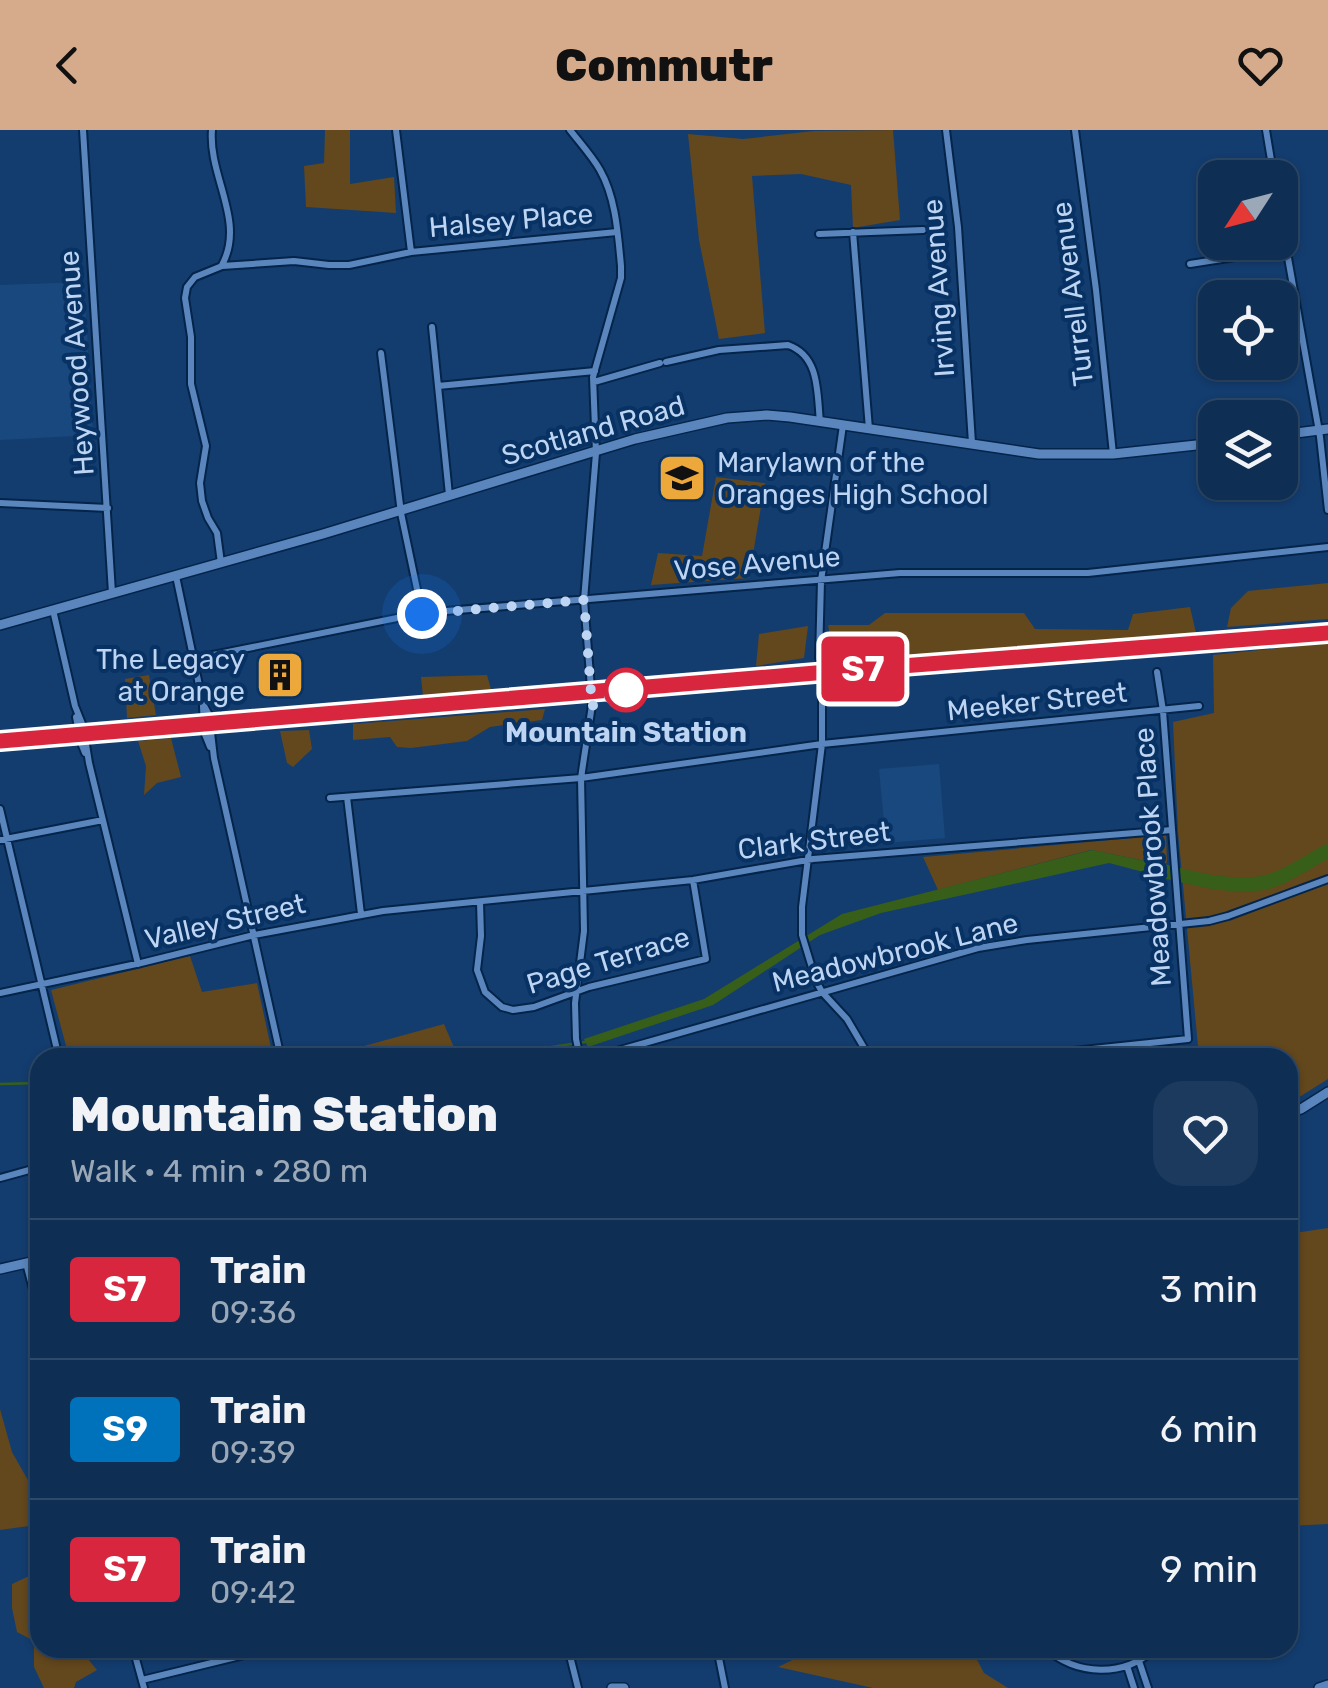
<!DOCTYPE html>
<meta charset="utf-8">
<style>
body{margin:0;font-family:Rubik,sans-serif;background:#1c3a5d;color:#f1f3f6;height:100vh;display:flex;flex-direction:column;font-size:38px;white-space:nowrap}
*{box-sizing:border-box;margin:0}
p{font-size:32px;color:#9ba8b8}
.icon{flex:none;width:55px;height:55px;fill:none;stroke:currentColor;stroke-width:2;stroke-linecap:round;stroke-linejoin:round}
.map{position:relative;flex:1;overflow:hidden}
.drawer{position:absolute;left:30px;top:918px;width:1268px;height:610px;display:flex;flex-direction:column;background:#0e2e53;border-radius:30px;box-shadow:0 2px 8px #0004,0 0 0 2px #2e4a6a}
.drawer>*{flex:none}
.badge{padding:0 20px;border-radius:8px;font-size:35px;line-height:65px}
.needle{width:65px;rotate:234deg}
.buttons{position:absolute;left:1198px;top:30px;display:grid;gap:20px}
.buttons a{display:grid;place-items:center;width:100px;height:100px;border-radius:20px;background:#0e2e53;box-shadow:0 2px 8px #0004,0 0 0 2px #2e4a6a;font-size:50px}
.you{position:absolute;width:50px;height:50px;margin:-25px;border:8px solid #fff;border-radius:50%;background:#1a73e8;box-shadow:0 0 0 15px #1a73e833}
.map>.badge{position:absolute;translate:-50% -50%;box-shadow:0 0 0 5px #fff}
.round{display:grid;place-items:center;flex:none;width:105px;height:105px;border-radius:30px;background:#1c3a5d}
.headline{display:flex;align-items:center;justify-content:space-between;height:170px;padding:0 40px}
h1{font-size:48px;font-weight:800;line-height:75px}
ul{padding:0;list-style:none}
li{display:flex;align-items:center;gap:30px;height:140px;padding:0 40px;border-top:2px solid #2e4a6a}
li div{flex:1}
li b{display:block;font-size:38px}
li em{font-style:normal}
li .badge{min-width:110px;font-weight:700;text-align:center}
header{display:flex;justify-content:space-between;align-items:center;height:130px;padding:0 40px;background:#d6ab8b;color:#111;font-size:45px;font-weight:800}
.map>svg:first-child{display:block}
</style>
<header><svg class="icon" aria-label="back" viewBox="0 0 24 24"><path d="M15 5l-7 7 7 7"/></svg>Commutr<svg class="icon" aria-label="heart" viewBox="0 0 24 24"><path d="M12 20l-8-8c-3-5 5-10 8-4 3-6 11-1 8 4z"/></svg></header>
<div class="map">
<svg width="1328" height="1558" viewBox="0 0 1328 1558">
<rect width="100%" height="100%" fill="#133d6f"/>
<!-- built -->
<path fill="#19487f" d="M84 152 93 305 0 310V155Z
M939 634 945 708 886 713 879 639Z"/>
<!-- green -->
<path fill="#63471d" d="M325 0H350V54L394 47 396 83 306 77 304 36 324 33Z
M893 0 900 90 853 98 851 55 801 44 752 46 765 203 719 209 699 110 688 4 743 9 814 1Z
M716 347 765 353 749 448 651 455 658 423 702 426Z
M1328 453V489L1227 497 1231 478 1248 461Z
M1190 477 1196 503 835 532 828 495H869L885 483H1024L1035 499 1128 500 1133 484Z
M808 496 804 528 756 536 759 504Z
M1328 513V949L1301 966 1288 971V928L1199 927 1178 702 1173 592 1214 583 1213 525Z
M149 545 156 585 127 588 125 549Z
M487 545 491 559 423 566 421 547Z
M545 579 542 590 490 597 467 611 411 618 397 617 390 607 353 610V594Z
M309 600 312 619 293 637 287 633 280 601Z
M171 608 181 647 157 653 144 665 146 636 138 611Z
M1166 705 1167 732 1165 735 1091 720 938 760 923 727Z
M190 826 202 862 257 853 273 927H69L51 860Z
M444 894 458 927H336L335 924Z
M1328 1098V1394L1288 1396V1104Z
M0 1279 12 1322 37 1366 29 1396 0 1400Z
M40 1441V1518H79L97 1540 76 1552 74 1558H44L34 1537V1511L17 1502 12 1478V1454Z
M817 1518 853 1525 885 1518H971L984 1543 1008 1558H873L778 1537Z"/>
<!-- water -->
<path fill="#375f19" d="M1092 720 1165 735 1166 748 1109 733 881 783 820 805 713 875 588 917 584 909 704 869 842 784Z"/>
<g fill="none" stroke-linecap="round" stroke-linejoin="round">
<!-- stream -->
<path stroke="#375f19" stroke-width="2.5" d="M478 928 585 912
M0 954 40 953"/>
<!-- river -->
<path stroke="#375f19" stroke-width="14" d="M1151 738C1186 746 1226 759 1263 753 1284 749 1308 731 1328 721"/>
<!-- minor casing -->
<g stroke="#042449" stroke-width="10">
<path id="minor" d="M83 0 112 463
M212 0C208 46 246 91 222 135
M396 0 411 122
M570 0C580 13 592 26 600 40 616 68 618 105 621 136V148L593 247 596 323 584 470 590 545
M946 0 958 97 972 313
M1075 0 1096 160 1113 324
M1266 0 1274 48
M1280 83 1320 307 1328 380
M853 102 869 299
M819 104 923 100
M1190 134 1286 119
M432 197 449 365
M381 223 401 383 422 483
M666 232 719 220 788 215C820 226 817 263 820 292
M594 252 660 233
M438 256 595 241
M0 373 108 378
M221 433 217 403 208 388 202 371 200 353 206 316 191 254V207L185 168 187 157 195 147 222 136 294 131 329 135H349L411 122 617 102
M176 446 203 574 209 585 214 628 281 928
M53 480 75 576 83 596 89 633 138 834
M819 528 821 451 843 295
M193 529 422 483 900 443H1088L1328 417
M822 563V614L802 777V805L816 851 822 862 847 889 870 928
M203 576 204 602 210 617
M76 587 81 613 85 623
M347 667 361 784
M330 668 581 648 822 614 1199 576
M0 679 59 928
M0 710 103 690
M480 772 481 806 477 840 485 862 502 877 513 880 534 877 589 857 706 829 693 750
M0 863 141 833 254 805 383 781 693 750 813 729 1172 700
M580 928 576 909 575 873 584 801 581 648 592 575
M592 928 978 818 1027 810 1209 791 1228 786 1328 749
M1007 928 1188 909 1163 581 1157 542
M0 1048 40 1037
M26 1133 40 1186
M133 1518 144 1558
M568 1518 578 1558
M717 1518 725 1558
M1046 1518C1074 1546 1127 1548 1155 1518
M1139 1531 1148 1558
M1127 1536 1134 1558
M142 1550 273 1518"/>
</g>
<!-- tertiary casing -->
<g stroke="#042449" stroke-width="12">
<path id="tertiary" d="M1288 983 1301 979 1328 962
M0 1139 40 1130"/>
</g>
<!-- secondary casing -->
<g stroke="#042449" stroke-width="12">
<path id="secondary" d="M1280 305 1328 299
M0 495 323 404 635 309 727 288 767 285 790 287 1039 324H1113L1215 313
M612 1558H624
M1319 1558 1328 1555"/>
</g>
<!-- minor -->
<use href="#minor" stroke="#5a86bd" stroke-width="6"/>
<!-- tertiary -->
<use href="#tertiary" stroke="#5a86bd" stroke-width="9"/>
<!-- secondary -->
<use href="#secondary" stroke="#5a86bd" stroke-width="9"/>
<!-- rail casing -->
<g stroke="#6a8ab2" stroke-width="6">
<path id="rail" d="M0 611 1328 503"/>
</g>
<!-- rail -->
<use href="#rail" stroke="#073263" stroke-width="2.5" stroke-dasharray="8" stroke-linecap="butt"/>
<!-- minor-bridge casing -->
<g stroke="#042449" stroke-width="10" stroke-linecap="butt">
<path id="minor-bridge" d="M590 545 592 575"/>
</g>
<!-- minor-bridge -->
<use href="#minor-bridge" stroke="#5a86bd" stroke-width="6"/>
</g>
<g fill="none" stroke-linecap="round" stroke-linejoin="round">
<!-- line casing -->
<g stroke="#fff" stroke-width="22">
<path id="line" d="M0 611 863 539 1328 503"/>
</g>
<!-- line -->
<use href="#line" stroke="#d7263d" stroke-width="15"/>
<!-- walk -->
<path stroke="#bdd4f2" stroke-width="10" stroke-dasharray="0 18" d="M422 484 584 470 592 576 626 560"/>
</g>
<!-- icons -->
<defs>
<g id="school-square" transform="scale(2.5)"><rect x="-9" y="-9" width="18" height="18" rx="4" fill="#eda83b" stroke="#073263"/><path d="M0-5L7-2L0 1L-7-2ZM-4 1L0 2.5L4 1V4Q0 6-4 4Z" fill="#111"/></g>
<g id="building-square" transform="scale(2.5)"><rect x="-9" y="-9" width="18" height="18" rx="4" fill="#eda83b" stroke="#073263"/><path d="M-4-6H4V6H1V3H-1V6H-4ZM-2.5-4.3h1.7v1.8h-1.7ZM.8-4.3h1.7v1.8H.8ZM-2.5-1h1.7V.8h-1.7ZM.8-1h1.7V.8H.8Z" fill="#111"/></g>
</defs>
<g fill-rule="evenodd">
<use href="#school-square" x="682" y="348"/>
<use href="#building-square" x="280" y="545"/>
</g>
<!-- markers -->
<circle fill="#fff" stroke="#d7263d" stroke-width="5" cx="626" cy="560" r="20"/>
<g text-anchor="middle" stroke-width="8" stroke-linejoin="round" paint-order="stroke">
<!-- street labels -->
<g font-size="28" fill="#bdd4f2" stroke="#073263">
<text transform="translate(511 90) rotate(-5)" y="10">Halsey Place</text>
<text transform="translate(938 158) rotate(-94)" y="10">Irving Avenue</text>
<text transform="translate(1072 164) rotate(-97)" y="10">Turrell Avenue</text>
<text transform="translate(76 233) rotate(-94)" y="10">Heywood Avenue</text>
<text transform="translate(593 300) rotate(-16)" y="10">Scotland Road</text>
<text transform="translate(757 433) rotate(-5)" y="10">Vose Avenue</text>
<text transform="translate(1037 571) rotate(-6)" y="10">Meeker Street</text>
<text transform="translate(814 710) rotate(-7)" y="10">Clark Street</text>
<text transform="translate(1152 727) rotate(-94)" y="10">Meadowbrook Place</text>
<text transform="translate(225 791) rotate(-13)" y="10">Valley Street</text>
<text transform="translate(895 822) rotate(-14)" y="10">Meadowbrook Lane</text>
<text transform="translate(608 830) rotate(-17)" y="10">Page Terrace</text>
</g>
<!-- poi labels -->
<g font-size="28" fill="#bdd4f2" stroke="#073263" text-anchor="start">
<text x="717" y="342">Marylawn of the<tspan x="717" dy="32">Oranges High School</tspan></text>
<text x="245" y="539" text-anchor="end">The Legacy<tspan x="245" dy="32">at Orange</tspan></text>
</g>
<!-- stop labels -->
<g font-size="28" font-weight="bold" fill="#bdd4f2" stroke="#073263">
<text x="626" y="612">Mountain Station</text>
</g>
</g>
</svg>
<div class="buttons">
<a><svg class="needle" viewBox="-14 -14 28 28"><path d="M0-13l5 13h-10z" fill="#e53935"/><path d="M0 13l5-13h-10z" fill="#9ba8b8"/></svg></a>
<a><svg class="icon" aria-label="locate" viewBox="0 0 24 24"><circle cx="12" cy="12" r="6"/><path d="M12 2v4M12 18v4M2 12h4M18 12h4"/></svg></a>
<a><svg class="icon" aria-label="layers" viewBox="0 0 24 24"><path d="M12 4l9 5-9 5-9-5zM3 14l9 5 9-5"/></svg></a>
</div>
<div class="you" style="left:422px;top:484px"></div>
<b class="badge" style="left:863px;top:539px;background:#d7263d;color:#fff">S7</b>
<section class="drawer">
<div class="headline"><div><h1>Mountain Station</h1><p>Walk · 4 min · 280 m</p></div><a class="round"><svg class="icon" aria-label="heart" viewBox="0 0 24 24"><path d="M12 20l-8-8c-3-5 5-10 8-4 3-6 11-1 8 4z"/></svg></a></div>
<ul>
<li><span class="badge" style="background:#d7263d;color:#fff">S7</span><div><b>Train</b><p>09:36</p></div><em>3 min</em></li>
<li><span class="badge" style="background:#0072bc;color:#fff">S9</span><div><b>Train</b><p>09:39</p></div><em>6 min</em></li>
<li><span class="badge" style="background:#d7263d;color:#fff">S7</span><div><b>Train</b><p>09:42</p></div><em>9 min</em></li>
</ul>
</section>
</div>
